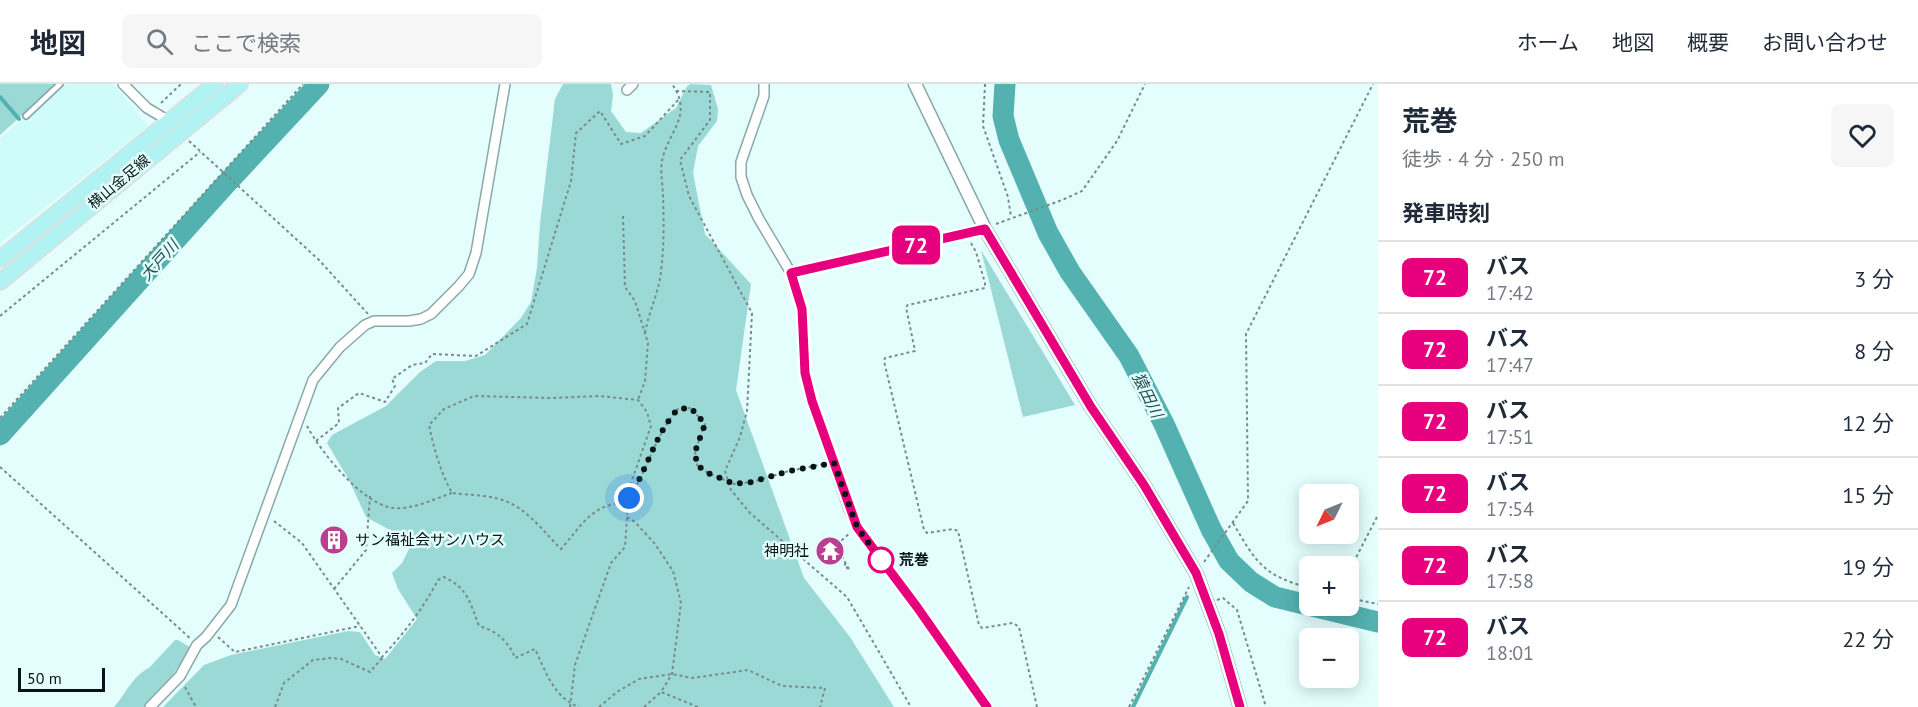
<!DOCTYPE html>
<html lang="ja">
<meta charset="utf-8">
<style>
body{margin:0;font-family:"PT Sans","Noto Sans JP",sans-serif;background:#f6f6f7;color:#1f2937;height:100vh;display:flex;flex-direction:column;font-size:22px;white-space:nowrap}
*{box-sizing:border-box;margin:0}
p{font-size:20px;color:#747a83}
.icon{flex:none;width:33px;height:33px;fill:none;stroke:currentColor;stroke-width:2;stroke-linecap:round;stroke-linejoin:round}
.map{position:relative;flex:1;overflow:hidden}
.panel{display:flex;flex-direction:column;background:#fff;width:540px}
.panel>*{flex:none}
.badge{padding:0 12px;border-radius:9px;font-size:21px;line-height:39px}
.needle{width:39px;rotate:227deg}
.fabs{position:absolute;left:1299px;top:400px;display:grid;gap:12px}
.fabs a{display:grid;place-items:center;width:60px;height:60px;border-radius:9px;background:#fff;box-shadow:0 3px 15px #0003;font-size:30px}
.scale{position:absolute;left:18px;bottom:15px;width:87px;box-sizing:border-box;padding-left:6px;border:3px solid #091515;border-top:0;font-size:16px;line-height:21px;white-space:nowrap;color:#091515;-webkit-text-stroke:4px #e3fefd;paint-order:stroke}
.you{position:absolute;width:30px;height:30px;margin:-15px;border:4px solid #fff;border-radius:50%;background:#1a73e8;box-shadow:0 0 0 9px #1a73e833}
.map>.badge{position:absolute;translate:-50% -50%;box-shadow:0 0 0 3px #fff}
h2{padding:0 24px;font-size:22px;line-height:54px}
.round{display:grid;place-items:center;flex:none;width:63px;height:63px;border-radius:9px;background:#f6f6f7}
.head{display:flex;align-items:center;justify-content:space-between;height:102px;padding:0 24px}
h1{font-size:28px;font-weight:700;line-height:45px}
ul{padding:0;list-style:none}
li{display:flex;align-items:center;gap:18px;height:72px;padding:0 24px;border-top:2px solid #e0e1e3}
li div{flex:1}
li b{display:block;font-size:22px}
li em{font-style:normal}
li .badge{min-width:66px;font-weight:700;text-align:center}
header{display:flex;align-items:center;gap:36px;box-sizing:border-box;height:84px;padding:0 30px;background:#fff;border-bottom:2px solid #e0e1e3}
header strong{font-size:28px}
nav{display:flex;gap:33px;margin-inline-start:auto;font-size:21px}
.search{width:420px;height:54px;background:#f6f6f7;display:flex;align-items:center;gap:15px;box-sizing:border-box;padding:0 21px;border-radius:9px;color:#747a83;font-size:22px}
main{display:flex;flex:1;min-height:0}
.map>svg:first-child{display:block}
</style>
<header>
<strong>地図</strong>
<div class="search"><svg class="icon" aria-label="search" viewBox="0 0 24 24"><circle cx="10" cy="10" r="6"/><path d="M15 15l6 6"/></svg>ここで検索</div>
<nav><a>ホーム</a><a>地図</a><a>概要</a><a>お問い合わせ</a></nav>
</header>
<main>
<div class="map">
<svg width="1378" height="623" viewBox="0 0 1378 623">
<rect width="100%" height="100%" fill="#e3fefd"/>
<!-- built -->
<path fill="#cffbf9" d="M68 0H113L148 42 0 159V54Z"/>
<!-- green -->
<path fill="#9bd9d7" d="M0 0H57L0 51Z
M563 0H611L613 11 611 27 626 48 641 49 676 24 687 2 691 0 711 1 718 25 717 37 698 62 693 89 705 150 751 200 736 306 804 494 850 553 894 623H163L204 581 231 571 348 547 360 548 375 571 385 575 417 535 398 505 392 489 402 479 409 465 399 451 366 433 349 396 327 359 332 351 386 322 420 288 436 277H465L485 271 521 234 531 218 537 184 540 140 555 15Z
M981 166 1075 321 1023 333Z
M175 556H178L190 563V566L161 608 145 623H114C126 610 132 592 149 584Z"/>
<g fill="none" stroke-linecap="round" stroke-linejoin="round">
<!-- stream -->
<path stroke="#53b1af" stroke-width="4" d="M0 13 19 35
M1225 478 1229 477
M1133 623 1187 513"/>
<!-- river -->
<path stroke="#53b1af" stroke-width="21" d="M1005 0 1003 32 1009 56 1048 149 1070 188 1129 272 1164 340 1211 445 1229 477 1251 498 1275 513 1378 538
M0 351 226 100 319 0"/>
<!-- service casing -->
<g stroke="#89a8a7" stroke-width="8">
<path id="service" d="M26 32 60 0"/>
</g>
<!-- minor casing -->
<g stroke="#89a8a7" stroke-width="12">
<path id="minor" d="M123 0 147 24 169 37
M764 0V12L741 78V93L747 111 759 135 791 189 802 225 805 289 812 317 849 425 857 443 917 523 988 623
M627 6 633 0
M791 189 985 145
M150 623 180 592 197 561 206 553 231 521 313 296 340 263 365 241 374 237H409L421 235 431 230 459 202 469 190 476 169 505 0"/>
</g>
<!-- tertiary casing -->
<g stroke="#89a8a7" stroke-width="15">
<path id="tertiary" d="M915 0 985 145 1091 323 1144 401 1196 489 1219 550 1240 623"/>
</g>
<!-- primary casing -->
<g stroke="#dddede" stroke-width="18">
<path id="primary" d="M0 175 215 0
M0 198 240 0"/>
</g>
<!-- path -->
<path stroke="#788c8b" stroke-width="2" stroke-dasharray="3 3" stroke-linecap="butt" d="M985 0 983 42 1008 113 1011 133
M676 7 710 8V36L680 76 689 112 752 229 747 327 740 353 725 387 731 406 750 429 847 513 911 623
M161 19 181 0
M189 57 319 176 368 230
M623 132 625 203 635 217 648 259 645 297 638 316
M996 140 1062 116 1082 107 1117 57 1145 0
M971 159 976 168 985 199V204L908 221 906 223 915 267 885 274 884 277 924 446 927 449 953 445 958 447 979 541 982 544 1013 539 1019 543 1037 623
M0 232 200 68
M645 249C649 227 659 208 661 187 664 163 664 137 663 113 663 102 660 88 662 77 668 47 694 32 672 0
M0 334 303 0
M307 342C321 368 362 420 393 424 412 426 434 415 452 409
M316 357 339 339 338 324 359 309 385 318 395 302 392 295 412 281 425 279 432 270 476 272 527 240 571 97 576 49 600 27 621 60 645 52 680 14
M0 383 191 555
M631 411C648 384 656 350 678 325L691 324 705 340 695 367 697 381 708 389 734 400 752 398 789 387 824 380
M627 433 635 438 655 460 673 487 681 519 672 590 661 608 698 623
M274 437 302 459 382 573C404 549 423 525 438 496L444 493C468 504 470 519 479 542 497 547 509 558 515 574L535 565C546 588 554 614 579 623
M1233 439C1256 478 1263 492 1310 504
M1204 478 1248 417 1246 250 1373 0
M846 479 844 482 849 485
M849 485 843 475 842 456 850 449
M1348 489 1378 431
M334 505 366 466 370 412
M1348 514 1378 520
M1217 516 1223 514 1237 526 1266 623
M218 553 235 568 360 542
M185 603 196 623
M275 623 284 599 313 576 331 574 341 575 370 588 382 574
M570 623 575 581 611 479 625 463 628 419 632 396 651 342 647 328 638 316 600 312 552 314 474 312 444 325 429 341C434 365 440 387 452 409 471 411 495 411 512 420 531 430 546 450 561 465 582 441 593 418 628 419
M599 623 617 608 639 595 672 590 692 594 748 586 782 602 825 604 820 623
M644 623 661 608
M1129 623 1189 503"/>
<!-- service -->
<use href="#service" stroke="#fff" stroke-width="4.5"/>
<!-- minor -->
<use href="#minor" stroke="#fff" stroke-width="9"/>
<!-- tertiary -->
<use href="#tertiary" stroke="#fff" stroke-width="12"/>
<!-- primary -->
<use href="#primary" stroke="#b1f3f2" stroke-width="15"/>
</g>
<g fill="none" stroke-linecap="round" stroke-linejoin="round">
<!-- line casing -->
<g stroke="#fff" stroke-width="14">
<path id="line" d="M987 623 917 523 857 443 812 317 805 289 802 225 791 189 985 145 1091 323 1144 401 1196 489 1219 550 1240 623"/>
</g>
<!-- line -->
<use href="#line" stroke="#e6007e" stroke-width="9"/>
<!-- walk -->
<path stroke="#091515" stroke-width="6" stroke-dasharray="0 10.8" d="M629 414C647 386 655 350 678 325L691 324 705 340 695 368 697 381 708 389 734 400 752 398 789 387 834 379 857 443 881 476"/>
</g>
<!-- icons -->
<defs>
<g id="building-disc" transform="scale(1.5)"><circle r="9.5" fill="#ba3f90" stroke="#e3fefd"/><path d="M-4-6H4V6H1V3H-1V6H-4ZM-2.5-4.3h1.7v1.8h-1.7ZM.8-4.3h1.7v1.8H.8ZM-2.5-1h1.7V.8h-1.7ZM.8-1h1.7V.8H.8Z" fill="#fff"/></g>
<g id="temple-disc" transform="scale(1.5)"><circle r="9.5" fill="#ba3f90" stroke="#e3fefd"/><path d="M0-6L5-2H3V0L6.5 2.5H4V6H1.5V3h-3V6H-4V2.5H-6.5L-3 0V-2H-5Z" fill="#fff"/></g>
</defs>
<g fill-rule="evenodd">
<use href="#building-disc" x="334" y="456"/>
<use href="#temple-disc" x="830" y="467"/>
</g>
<!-- markers -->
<circle fill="#fff" stroke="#e6007e" stroke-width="3" cx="881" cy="476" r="12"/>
<g text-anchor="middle" stroke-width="5" stroke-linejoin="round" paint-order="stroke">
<!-- street labels -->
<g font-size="15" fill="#091515" stroke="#e3fefd">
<text transform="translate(119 98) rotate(-40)" y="5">横山金足線</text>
</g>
<!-- poi labels -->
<g font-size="15" fill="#091515" stroke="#e3fefd" text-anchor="start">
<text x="355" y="461">サン福祉会サンハウス</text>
<text x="809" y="472" text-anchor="end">神明社</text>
</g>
<!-- stop labels -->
<g font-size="15" font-weight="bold" fill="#091515" stroke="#e3fefd" text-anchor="start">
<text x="899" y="481">荒巻</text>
</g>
<!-- water labels -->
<g font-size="16" font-style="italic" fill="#275150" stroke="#e3fefd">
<text transform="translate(159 176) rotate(-48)" y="6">大戸川</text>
<text transform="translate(1148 311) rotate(64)" y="6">猿田川</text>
</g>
</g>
</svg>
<div class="fabs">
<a><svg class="needle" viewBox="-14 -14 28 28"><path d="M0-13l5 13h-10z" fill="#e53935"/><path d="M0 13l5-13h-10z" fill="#747a83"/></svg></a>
<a>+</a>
<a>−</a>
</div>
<div class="scale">50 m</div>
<div class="you" style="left:629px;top:414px"></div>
<b class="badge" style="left:916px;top:161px;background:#e6007e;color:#fff">72</b>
</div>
<section class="panel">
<div class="head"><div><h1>荒巻</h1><p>徒歩 · 4 分 · 250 m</p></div><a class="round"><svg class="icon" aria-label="heart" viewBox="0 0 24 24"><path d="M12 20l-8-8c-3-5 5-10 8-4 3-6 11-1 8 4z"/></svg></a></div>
<h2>発車時刻</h2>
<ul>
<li><span class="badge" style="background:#e6007e;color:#fff">72</span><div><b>バス</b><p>17:42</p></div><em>3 分</em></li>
<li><span class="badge" style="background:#e6007e;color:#fff">72</span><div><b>バス</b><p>17:47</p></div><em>8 分</em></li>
<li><span class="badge" style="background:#e6007e;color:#fff">72</span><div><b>バス</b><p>17:51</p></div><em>12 分</em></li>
<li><span class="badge" style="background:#e6007e;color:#fff">72</span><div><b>バス</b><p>17:54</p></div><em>15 分</em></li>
<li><span class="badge" style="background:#e6007e;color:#fff">72</span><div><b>バス</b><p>17:58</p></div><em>19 分</em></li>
<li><span class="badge" style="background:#e6007e;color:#fff">72</span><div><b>バス</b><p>18:01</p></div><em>22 分</em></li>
</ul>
</section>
</main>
